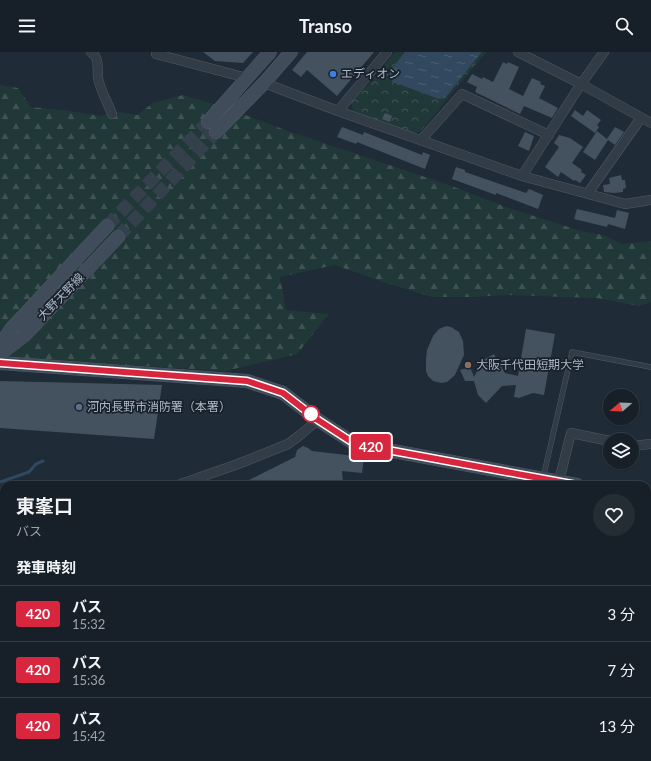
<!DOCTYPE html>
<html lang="ja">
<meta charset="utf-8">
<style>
body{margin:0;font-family:Lato,"Noto Sans JP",sans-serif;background:#242d34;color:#f1f3f6;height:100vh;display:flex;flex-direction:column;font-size:15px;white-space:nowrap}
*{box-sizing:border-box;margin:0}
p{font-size:13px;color:#9ea3a8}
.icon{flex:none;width:22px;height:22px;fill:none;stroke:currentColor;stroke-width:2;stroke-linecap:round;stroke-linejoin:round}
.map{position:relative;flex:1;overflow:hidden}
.drawer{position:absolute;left:0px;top:429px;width:651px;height:280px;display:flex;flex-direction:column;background:#172028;border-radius:12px 12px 0 0;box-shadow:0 1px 3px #0004,0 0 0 1px #363e45}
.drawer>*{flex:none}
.badge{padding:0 8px;border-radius:3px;font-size:14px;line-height:26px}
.needle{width:26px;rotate:251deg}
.buttons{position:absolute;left:603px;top:337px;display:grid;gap:8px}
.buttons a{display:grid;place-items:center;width:36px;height:36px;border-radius:50%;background:#172028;box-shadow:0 1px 3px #0004,0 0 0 1px #363e45;font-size:20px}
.map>.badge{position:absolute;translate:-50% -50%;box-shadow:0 0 0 2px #fff}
h2{padding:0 16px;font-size:15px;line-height:36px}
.round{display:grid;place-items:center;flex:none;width:42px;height:42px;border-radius:21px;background:#242d34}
.summary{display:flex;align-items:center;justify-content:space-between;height:68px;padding:0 16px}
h1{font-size:19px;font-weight:700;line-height:30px}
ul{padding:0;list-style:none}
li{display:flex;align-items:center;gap:12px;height:56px;padding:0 16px;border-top:1px solid #363e45}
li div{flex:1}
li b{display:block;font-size:15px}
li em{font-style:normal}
li .badge{min-width:44px;font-weight:700;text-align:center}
header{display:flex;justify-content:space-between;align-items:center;height:52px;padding:0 16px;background:#172028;font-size:18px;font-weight:700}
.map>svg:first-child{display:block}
</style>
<header><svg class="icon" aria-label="menu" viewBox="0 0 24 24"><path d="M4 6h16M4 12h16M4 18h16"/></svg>Transo<svg class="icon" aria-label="search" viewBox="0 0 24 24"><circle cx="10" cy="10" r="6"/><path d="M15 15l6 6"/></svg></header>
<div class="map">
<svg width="651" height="709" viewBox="0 0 651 709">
<defs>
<pattern id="forest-firs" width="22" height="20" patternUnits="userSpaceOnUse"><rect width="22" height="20" fill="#213838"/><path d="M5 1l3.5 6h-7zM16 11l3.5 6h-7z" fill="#3f5353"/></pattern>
<pattern id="park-crowns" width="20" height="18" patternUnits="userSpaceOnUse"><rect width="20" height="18" fill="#213838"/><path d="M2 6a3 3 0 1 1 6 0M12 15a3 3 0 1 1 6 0" fill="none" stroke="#3f5353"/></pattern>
<pattern id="water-ripples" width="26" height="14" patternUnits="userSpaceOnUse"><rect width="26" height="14" fill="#31485e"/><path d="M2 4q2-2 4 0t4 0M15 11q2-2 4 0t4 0" fill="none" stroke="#4c6073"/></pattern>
</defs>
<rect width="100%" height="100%" fill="#1f2b36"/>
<!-- forest -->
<path fill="url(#forest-firs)" d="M0 33 18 36 31 55 63 58 102 64 112 59 137 63 153 51 183 43 221 54 288 79 446 132 509 156 581 179 603 183 623 192 651 189V250L639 254 597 246 507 243 473 245H432L383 230 335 213 280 225 286 258 329 262 297 302 225 319 0 305Z"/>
<!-- park -->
<path fill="url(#park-crowns)" d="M395 0H486L421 79 414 81 353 59 351 50 371 30Z"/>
<!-- water -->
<path fill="url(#water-ripples)" d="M405 0H481V1L445 46 439 47 393 30 390 25V19Z"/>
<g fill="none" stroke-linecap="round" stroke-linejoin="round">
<!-- stream -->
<path stroke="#31485e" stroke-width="3" d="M0 430 29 420 36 412 43 409"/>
</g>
<!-- building -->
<path fill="#445260" d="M203 0H253L243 11 215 9Z
M307 0H374L337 44 307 18 301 25 292 18Z
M503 10 507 12 508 10 519 15 509 37 523 44 532 26 541 30 540 32 545 34 539 46 558 56 552 66 524 54 520 62 475 40 477 35 467 30 472 22 482 27 483 25 493 30Z
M575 58 583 64 587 58 601 68 597 73 599 75 595 81 571 64Z
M385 61 392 64 390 70 382 67Z
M342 75 363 83 364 80 422 103 423 100 430 103 425 117 357 90 356 92 337 85Z
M615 75 624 80 615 93 608 88 595 108 583 100 597 79 607 87Z
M525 80 534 84 529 99 518 94Z
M559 83 570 86 583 95 572 111 582 118 581 120 586 123 580 131 575 128 574 129 561 120 558 125 545 115 559 95 554 91Z
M456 115 465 118V120L526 141 529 137 543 143 538 157 496 141V143L452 127Z
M621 123 622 128H625L626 136 623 137V140L614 141 604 140 603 133 610 132 609 126Z
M577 157 615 166 617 158 629 161 625 177 608 172 607 175 574 167Z
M446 274 451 275 459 280 463 289 464 303 455 323 447 330 441 331 433 329 428 324 426 319V307L427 298 433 284 439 277Z
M526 277 555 282 544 343 533 341 519 346 514 345 516 333 502 334 486 351 478 343 474 329H465L460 318 470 315 474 325 483 308 494 302 505 321 518 324Z
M0 329 162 333 154 387 0 376Z
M303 394 308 396 312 399 364 405 362 421 342 419 343 431 340 433H239L295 405 297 398Z"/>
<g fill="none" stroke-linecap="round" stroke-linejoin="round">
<!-- secondary-tunnel -->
<path stroke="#34404b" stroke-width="13" stroke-dasharray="13 6" stroke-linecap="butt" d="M107 174 208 70
M118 185 216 80"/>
<!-- lane casing -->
<g stroke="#4f5a65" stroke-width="5.5">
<path id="lane" d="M543 426 572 300 651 315"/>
</g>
<!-- street casing -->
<g stroke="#4f5a65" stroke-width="10">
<path id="street" d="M91 0C100 6 97 17 98 26 100 38 108 51 112 62
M158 0 156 2 247 26
M518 0 581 32 651 71
M264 31 338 59 522 124 625 152 651 148
M338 59 387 0
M421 88 462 42 549 83
M522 124 581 32 604 0
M588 141 641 66
M632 394 651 392
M559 429 571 381 610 389
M178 433 238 412 288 392 300 383 318 368
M0 518 4 517
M647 527H651
M647 630 651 645
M647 685 651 684
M349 705 384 709
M510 705 511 709
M11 709 16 705
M213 709 223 705
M556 709 571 705"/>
</g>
<!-- secondary casing -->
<g stroke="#4f5a65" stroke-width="14">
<path id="secondary" d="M208 70 270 0
M216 80 264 31 291 0
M0 294 11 277 107 174
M0 302 25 283 118 185
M0 311 247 329 283 341 318 368 355 392 577 433
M647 455 651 457"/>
</g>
<!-- lane -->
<use href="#lane" stroke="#323c47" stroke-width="4.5"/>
<!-- street -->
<use href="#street" stroke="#323c47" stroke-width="9"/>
<!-- secondary -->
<use href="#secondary" stroke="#404c5a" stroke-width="13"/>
</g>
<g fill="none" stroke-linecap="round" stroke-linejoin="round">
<!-- line casing -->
<g stroke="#fff" stroke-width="9">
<path id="line" d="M0 311 247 329 283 341 318 368 355 392 577 433"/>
</g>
<!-- line -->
<use href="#line" stroke="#d7263d" stroke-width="6"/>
</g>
<!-- markers -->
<circle fill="#3f7fe0" stroke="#18212b" stroke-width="1.5" cx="333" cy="22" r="4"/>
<circle fill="#8d6e63" stroke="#18212b" stroke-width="1.5" cx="468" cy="313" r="4"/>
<circle fill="#5c6f8a" stroke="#18212b" stroke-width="1.5" cx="79" cy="355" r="4"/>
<circle fill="#fff" stroke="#d7263d" stroke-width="2" cx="311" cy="362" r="8"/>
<g text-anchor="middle" stroke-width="3.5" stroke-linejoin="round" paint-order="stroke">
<!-- poi labels -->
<g font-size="12" fill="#acb7c4" stroke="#18212b" text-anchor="start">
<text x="341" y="26">エディオン</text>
<text x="476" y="317">大阪千代田短期大学</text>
<text x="87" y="359">河内長野市消防署（本署）</text>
</g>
<!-- street labels -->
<g font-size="12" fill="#acb7c4" stroke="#18212b">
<text transform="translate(61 245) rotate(-46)" y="4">大野天野線</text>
</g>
</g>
</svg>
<div class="buttons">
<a><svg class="needle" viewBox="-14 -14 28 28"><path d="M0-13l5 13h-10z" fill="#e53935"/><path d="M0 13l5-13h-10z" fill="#9ea3a8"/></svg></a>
<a><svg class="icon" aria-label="layers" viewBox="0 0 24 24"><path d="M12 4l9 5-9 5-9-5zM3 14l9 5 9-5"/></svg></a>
</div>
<b class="badge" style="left:371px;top:395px;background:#d7263d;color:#fff">420</b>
<section class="drawer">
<div class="summary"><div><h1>東峯口</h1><p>バス</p></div><a class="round"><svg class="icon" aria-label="heart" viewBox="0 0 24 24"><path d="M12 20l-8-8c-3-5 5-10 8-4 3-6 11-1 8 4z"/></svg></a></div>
<h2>発車時刻</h2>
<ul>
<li><span class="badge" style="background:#d7263d;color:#fff">420</span><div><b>バス</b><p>15:32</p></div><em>3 分</em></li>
<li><span class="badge" style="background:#d7263d;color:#fff">420</span><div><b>バス</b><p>15:36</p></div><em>7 分</em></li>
<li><span class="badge" style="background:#d7263d;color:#fff">420</span><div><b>バス</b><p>15:42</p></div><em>13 分</em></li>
</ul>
</section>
</div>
